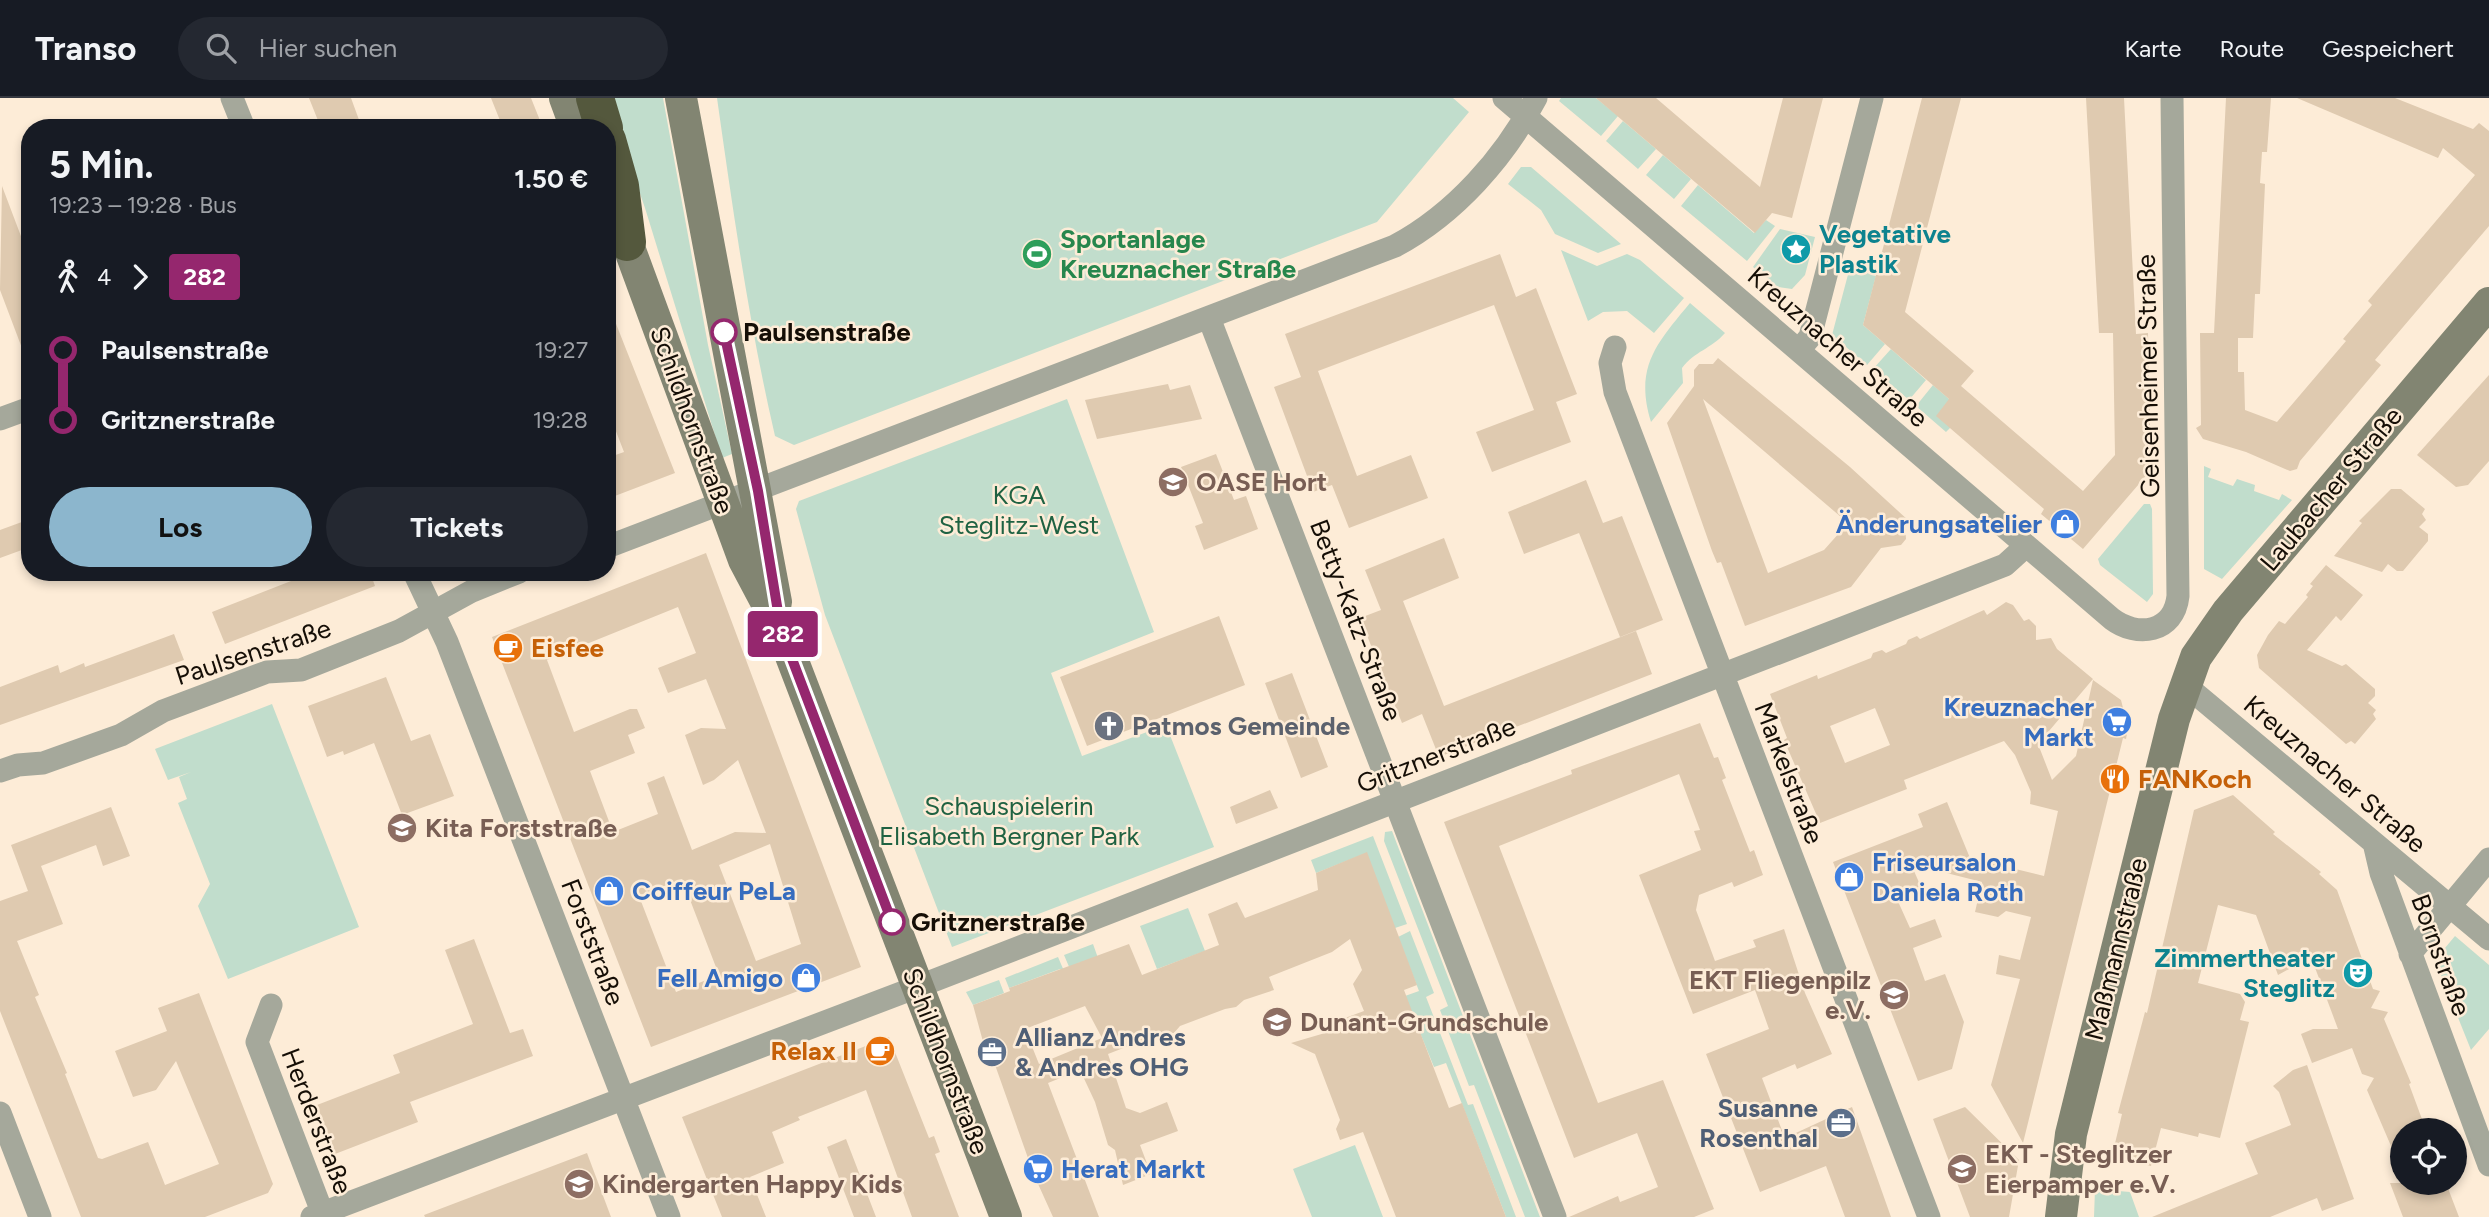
<!DOCTYPE html>
<html lang="de">
<meta charset="utf-8">
<style>
body{margin:0;font-family:Figtree,sans-serif;background:#242831;color:#f1f3f6;height:100vh;display:flex;flex-direction:column;font-size:26px;white-space:nowrap}
*{box-sizing:border-box;margin:0}
p{font-size:23px;color:#9ea1a6}
.icon{flex:none;width:38px;height:38px;fill:none;stroke:currentColor;stroke-width:2;stroke-linecap:round;stroke-linejoin:round}
.map{position:relative;flex:1;overflow:hidden}
.panel{position:absolute;left:21px;top:21px;width:595px;height:462px;display:flex;flex-direction:column;background:#171b24;border-radius:28px;box-shadow:0 4px 10px #0003}
.panel>*{flex:none}
.badge{padding:0 14px;border-radius:5px;font-size:24px;line-height:46px}
.buttons{position:absolute;left:2390px;top:1020px;display:grid;gap:14px}
.buttons a{display:grid;place-items:center;width:77px;height:77px;border-radius:50%;background:#171b24;box-shadow:0 4px 10px #0003;font-size:35px}
.map>.badge{position:absolute;translate:-50% -50%;box-shadow:0 0 0 4px #fff}
.legs{display:flex;align-items:center;gap:10px;height:77px;padding:0 28px;font-size:23px}
.legs p{margin-inline-start:auto}
.summary{display:flex;align-items:center;justify-content:space-between;height:119px;padding:0 28px}
h1{font-size:38px;font-weight:700;line-height:52px}
.primary-button{display:flex;gap:14px;margin-top:auto;padding:14px 28px}
.primary-button a{flex:1;height:80px;border-radius:42px;background:#8cb6cd;color:#111;font-size:28px;font-weight:700;line-height:80px;text-align:center}
.primary-button a+a{background:#242831;color:#f1f3f6}
ul{padding:0 28px;list-style:none}
li{display:flex;align-items:center;gap:24px;height:70px;font-size:26px}
li i{display:grid;place-items:center;width:10px;height:100%;margin:0 9px;background:currentColor}
li i::after{content:'';width:18px;height:18px;margin:-9px;border:5px solid;border-radius:50%;background:#171b24}
li p{margin-inline-start:auto}
li:first-child i{background:linear-gradient(#0000 50%,currentColor 0)}
li:last-child i{background:linear-gradient(currentColor 50%,#0000 0)}
header{display:flex;align-items:center;gap:42px;box-sizing:border-box;height:98px;padding:0 35px;background:#171b24;border-bottom:2px solid #363941}
header strong{font-size:33px}
nav{display:flex;gap:38px;margin-inline-start:auto;font-size:24px}
.search{width:490px;height:63px;background:#242831;display:flex;align-items:center;gap:18px;box-sizing:border-box;padding:0 24px;border-radius:38px;color:#9ea1a6;font-size:26px}
.map>svg:first-child{display:block}
</style>
<header>
<strong>Transo</strong>
<div class="search"><svg class="icon" aria-label="search" viewBox="0 0 24 24"><circle cx="10" cy="10" r="6"/><path d="M15 15l6 6"/></svg>Hier suchen</div>
<nav><a>Karte</a><a>Route</a><a>Gespeichert</a></nav>
</header>
<div class="map">
<svg width="2489" height="1119" viewBox="0 0 2489 1119">
<rect width="100%" height="100%" fill="#fdecd7"/>
<!-- green -->
<path fill="#c1ddcc" d="M607 0H663L708 247 732 356 722 360 645 110Z
M717 0H1453L1469 14 1377 124 794 347 775 338C749 226 733 113 717 0Z
M1561 0H1596L1618 18 1601 38 1559 3Z
M1623 23 1656 51 1638 71 1606 43Z
M1663 57 1691 81 1674 101 1646 77Z
M1521 69H1531L1621 146 1598 155 1555 136 1541 112 1508 86Z
M1698 87 1754 135 1766 122 1775 128 1747 163 1681 108Z
M1780 131 1815 139 1805 177 1792 191 1778 189 1753 169Z
M1561 152 1597 168 1627 156 1640 162 1684 200 1654 235 1627 213 1603 214 1588 223Z
M1850 169 1876 178 1863 227 1885 246 1867 267 1832 237Z
M1690 205 1725 235C1711 251 1695 253 1682 270L1683 285 1651 324C1634 269 1657 245 1690 205Z
M1891 251 1926 282 1909 302 1873 271Z
M1933 287 1949 301 1950 330 1946 334 1916 308Z
M1067 301 1154 534 1051 575 1082 658 1166 627 1214 749 952 849 825 517 796 411 799 403Z
M2204 368 2211 371 2208 379 2233 388 2237 381 2255 387 2254 393 2279 402 2282 396 2292 402 2222 481 2204 471Z
M2144 406H2150L2152 411 2153 496 2147 504 2100 467 2098 461Z
M272 606 359 829 228 881 198 808 210 786 178 705 187 701 179 679 191 674 168 682 155 651Z
M1392 733 1540 1119H1525L1474 987 1469 988 1440 912 1448 908 1384 743 1385 734Z
M1373 738 1407 826 1395 830 1364 756 1316 775 1311 762Z
M1188 810 1205 853 1157 871 1140 828Z
M1410 833 1434 895 1426 899 1468 1007 1473 1006 1516 1119H1506L1446 965 1434 969 1405 898 1419 893 1398 839Z
M2455 838 2489 867V931L2471 952 2435 862Z
M1093 846 1098 860 1078 865 1070 871 1064 857Z
M1058 859 1064 873 1060 871 1009 890 1005 880Z
M999 882 1004 895 973 907 966 894Z
M1355 1047 1383 1119H1312L1293 1071Z
M2095 1091 2130 1094 2139 1119H2094Z"/>
<!-- building -->
<path fill="#dfcab0" fill-rule="evenodd" d="M309 0H351L362 30H321Z
M491 0H531L543 30H503Z
M1596 0H1656L1760 89 1783 0H1823L1792 120 1772 115 1755 135Z
M1922 0H1961L1905 214 1974 273 1961 288 2083 393 2115 357 2113 235H2099L2086 0H2124L2136 236 2148 235 2151 372 2083 451 2041 416 2044 411 1936 318 1949 301 1863 227Z
M2226 0H2271L2267 54H2262L2260 85 2265 86 2260 196H2255L2253 240H2238V274H2244L2245 312 2277 324 2346 243 2343 241 2372 207 2368 203 2475 77 2443 50 2438 60 2297 0H2395L2473 31 2479 25 2489 33V128L2375 262 2381 267 2300 363 2297 371 2290 373 2246 354 2203 341 2196 330 2201 327 2200 235H2214Z
M2 88 30 162 28 266 0 192Z
M1500 156 1516 199 1536 190 1577 296 1556 304 1571 344 1492 374 1476 334 1534 312 1494 207 1318 273 1357 378 1411 357 1428 400 1349 430 1332 387 1313 394 1274 289 1301 279 1285 236Z
M607 203 675 375 607 401V360L624 354 607 310Z
M1718 260 1850 369 1909 423 1905 427 1906 441 1901 447 1881 450 1851 489 1745 528 1721 464 1717 465 1712 453 1667 325 1694 288V272L1699 266H1713ZM1703 301 1848 425 1824 452 1768 475Z
M2489 277V363L2468 387 2456 389 2417 357Z
M1168 286 1170 292 1190 287 1202 321 1097 341 1085 302Z
M1216 356 1234 402 1246 398 1258 431 1204 452 1195 428 1203 425 1181 369Z
M1586 382 1603 425 1622 418 1663 522 1620 539 1579 435 1524 456 1508 414Z
M2391 391H2401L2425 411 2422 416 2426 422 2419 429 2428 436V443L2403 473H2397L2388 466 2382 474 2334 458 2362 425 2359 423Z
M30 421V449L0 460V432Z
M1444 440 1459 480 1403 503 1444 608 1636 533 1652 576 1439 659 1422 616 1402 625 1360 520 1381 512 1365 472Z
M706 455 861 869 651 949 492 539ZM678 509 696 555 658 570 668 595 706 581 726 631 701 630 685 637 703 687 714 682 738 662 766 735 735 734 692 752 664 678 647 685 658 716 613 734 590 673 635 655 628 637 645 630 637 611H630L574 634 547 562ZM770 746 801 846 756 863 719 767ZM682 781 719 877 676 894 639 798Z
M2326 467 2363 497 2341 523 2336 518 2307 552 2342 568 2346 566 2375 591V598L2368 605 2376 612 2373 616 2376 621 2355 646 2351 643 2346 646 2259 570 2257 557 2268 537 2279 523 2285 526 2308 499 2306 497 2313 488 2310 486Z
M314 474H370L375 488 225 546 212 514Z
M2006 504 2013 507 2024 523 2029 521 2036 528V542L2051 540 2057 551 2093 581 2038 646 2052 682 2076 658 2093 582 2121 602 2128 630 2126 641 2123 640 2023 1045 1991 987 2020 881 1996 876 1999 857 2020 862 2031 819 2006 813 1998 819 1975 814 1982 784 1911 766 1921 789 1896 799 1910 830 1935 821 1942 839 1913 850 1925 883 1945 876 1964 924 1952 971 1918 983 1833 764 1923 729 1918 716 1947 704 1970 760 2044 778 2058 713 2030 706 2031 694 2015 657 2004 643 1904 682 1907 691 1820 725 1784 642 1787 640 1770 596 1817 577 1818 581 1871 560 1873 555 1882 552 1886 555 1906 546 1908 542 1917 538 1920 541 1984 512 1987 517ZM1875 610 1890 647 1845 665 1830 628Z
M1219 518 1245 587 1087 648 1060 579Z
M174 536 184 562 0 627V589L58 567 60 575 84 565 85 569Z
M1292 575 1328 669 1301 680 1265 585Z
M386 579 411 643 430 636 454 698 402 717 374 645 344 657 343 653 327 659 308 608Z
M1700 625 1714 660 1718 659 1726 680 1722 682 1750 754 1754 752 1763 777 1734 789 1732 784 1699 797 1696 812 1715 863 1756 849 1753 842 1784 831 1805 895 1832 956 1797 971 1795 966 1762 980 1773 1009 1785 1040 1852 1009 1891 1119H1845L1826 1068 1760 1094 1706 956 1769 931 1755 892 1693 916 1639 777 1701 752 1694 733 1700 732 1679 676 1499 748 1598 1005 1663 982 1714 1111 1694 1119H1569L1618 1098 1620 1104 1658 1089 1637 1035 1574 1060 1444 724 1572 676 1571 672Z
M1270 692 1278 710 1236 726 1230 709Z
M2233 697 2275 734 2273 736 2321 774 2319 776 2337 792 2373 891 2380 893 2371 910 2388 914 2384 921 2411 985 2409 986 2426 1032H2403V1076L2367 992 2374 980 2362 976 2352 950 2312 965 2301 936 2313 931H2338L2311 859 2278 877 2256 817 2218 807 2198 885 2240 896 2245 904 2240 922 2249 924 2220 1040 2199 1035 2198 1039 2161 1030 2151 1068 2112 1058 2122 1016 2118 1015 2145 914 2147 915 2194 712Z
M111 709 130 758 103 768 96 747 41 768 63 826 17 843 39 897 35 899 67 975 65 976 98 1060 102 1061 148 1044 165 1087 219 1066 176 963 156 992 133 999 115 953 167 933 158 910 199 895 273 1086 268 1095 205 1119H81L0 913V803L28 793 11 747Z
M1367 754 1417 887 1404 892 1449 1010 1462 1005 1506 1119H1396L1363 1034 1340 1042 1336 1031 1340 1022 1315 956 1291 945 1342 930 1345 920 1364 913 1353 886 1362 872 1350 841 1332 854 1269 879 1274 892 1244 902 1236 909 1225 911 1180 928 1174 935H1162L1108 956 1126 1010 1140 1015 1167 1004 1178 1033 1140 1047 1151 1076 1123 1087 1115 1052 1108 1047 1095 1004 1080 972 1048 985 1099 1119H1053L1034 1077 994 964 992 965 982 940 973 907 1010 893 1009 890 1129 846 1142 877 1219 847 1208 816 1237 804 1245 820 1318 792 1316 775ZM1085 908 1102 940 1039 966 1025 931Z
M474 841 510 935 523 931 533 958 410 1004 418 1024 335 1056 317 1007 400 975 393 957 473 926 445 852Z
M889 939 929 1040 934 1038 940 1054 935 1056 959 1119H912L866 992 798 1019 800 1022 772 1034 784 1065 750 1079 766 1119H722L682 1019Z
M2307 967 2354 1101 2322 1113 2317 1100 2270 1119H2152L2258 1076 2245 1045 2291 1027 2279 994 2273 988 2293 972Z
M1965 1009 2019 1062 2009 1119H1970L1933 1021Z
M846 1041 876 1119H854L827 1049Z
M587 1055 611 1119H425L424 1117Z
M2390 1085H2446L2459 1119H2403Z"/>
<g fill="none" stroke-linecap="round" stroke-linejoin="round">
<!-- street -->
<path stroke="#a5a89b" stroke-width="23" d="M232 0 244 30
M1504 0 2112 521C2137 540 2174 535 2178 498L2172 0
M1209 220 1555 1119
M1615 249 1610 265 1615 294 1929 1119
M1799 252 1810 239 1872 0
M0 321 30 310
M607 449 1395 148C1455 116 1505 59 1536 0
M414 474 447 544 669 1119
M2184 586 2489 841
M0 673 18 667 43 665 121 637 163 613 267 574 301 572 399 533 472 493 519 474
M2374 745 2381 775 2489 1067
M2410 856 2489 761
M271 907 257 944 324 1119
M0 1015 40 1119
M312 1119 917 889 2005 467 2026 448"/>
<!-- secondary -->
<path stroke="#828572" stroke-width="32" d="M565 0 576 30
M681 0 776 504
M615 124 627 144 744 462 781 532 1006 1119
M2061 1119 2071 1036 2174 621 2196 559 2228 513 2489 205"/>
<!-- highway -->
<path stroke="#54583d" stroke-width="38" d="M595 0 604 30
M607 42 620 88 627 144"/>
</g>
<g fill="none" stroke-linecap="round" stroke-linejoin="round">
<!-- line-1 casing -->
<g stroke="#fff" stroke-width="16">
<path id="line-1" d="M724 234 758 393 781 532 892 824"/>
</g>
<!-- line-1 -->
<use href="#line-1" stroke="#95276e" stroke-width="10"/>
</g>
<!-- icons -->
<defs>
<g id="sight-disc" transform="scale(1.575)"><circle r="9.5" fill="#0f9aa8" stroke="#fdecd7"/><path d="M0-6L1.8-2.2L6-1.7L2.9 1.2L3.7 5.4L0 3.3L-3.7 5.4L-2.9 1.2L-6-1.7L-1.8-2.2Z" fill="#fff"/></g>
<g id="stadium-disc" transform="scale(1.575)"><circle r="9.5" fill="#2e9e5b" stroke="#fdecd7"/><path d="M0-5a6.5 5 0 1 0 0 10a6.5 5 0 1 0 0-10ZM-3.5-1.8h7v3.6h-7Z" fill="#fff"/></g>
<g id="school-disc" transform="scale(1.575)"><circle r="9.5" fill="#8d6e63" stroke="#fdecd7"/><path d="M0-5L7-2L0 1L-7-2ZM-4 1L0 2.5L4 1V4Q0 6-4 4Z" fill="#fff"/></g>
<g id="shop-disc" transform="scale(1.575)"><circle r="9.5" fill="#3f7fe0" stroke="#fdecd7"/><path d="M-5-2.5h2.3a2.7 3.5 0 0 1 5.4 0H5L5.5 6h-11ZM-1.5-2.5h3a1.5 2.3 0 0 0-3 0Z" fill="#fff"/></g>
<g id="cafe-disc" transform="scale(1.575)"><circle r="9.5" fill="#e8710a" stroke="#fdecd7"/><path d="M-5.5-4.5H6V0H3Q3 3.5 0 3.5H-2.5Q-5.5 3.5-5.5 0ZM3-3.2v2h1.7v-2ZM-6 4.5H4V6H-6Z" fill="#fff"/></g>
<g id="supermarket-disc" transform="scale(1.575)"><circle r="9.5" fill="#3f7fe0" stroke="#fdecd7"/><path d="M-6-5.5h2.5l.6 2H6L4.5 2H-2.5L-4.4-4H-6ZM-1.5 3.2a1.3 1.3 0 1 0 .1 0ZM3 3.2a1.3 1.3 0 1 0 .1 0Z" fill="#fff"/></g>
<g id="church-disc" transform="scale(1.575)"><circle r="9.5" fill="#6b7280" stroke="#fdecd7"/><path d="M-1.2-6h2.4v3.5h3.3v2.4h-3.3V6h-2.4V-.1h-3.3v-2.4h3.3Z" fill="#fff"/></g>
<g id="restaurant-disc" transform="scale(1.575)"><circle r="9.5" fill="#e8710a" stroke="#fdecd7"/><path d="M-5-6h1v4h1v-4h1v4h1v-4h1v5L-1.5 .5V6h-2V.5L-5-1ZM5-6V6H3V1.5H1.5Q1.5-4 5-6Z" fill="#fff"/></g>
<g id="theatre-disc" transform="scale(1.575)"><circle r="9.5" fill="#0f9aa8" stroke="#fdecd7"/><path d="M-5-5.5Q0-4 5-5.5V0Q5 5 0 6Q-5 5-5 0ZM-3.3-2.5H-1v1.5H-3.3ZM1-2.5H3.3v1.5H1ZM-2.8 1Q0 5.5 2.8 1Z" fill="#fff"/></g>
<g id="office-disc" transform="scale(1.575)"><circle r="9.5" fill="#5c6f8a" stroke="#fdecd7"/><path d="M-6-3h4V-5.5h4V-3h4V5H-6ZM-1-4.5V-3h2v-1.5ZM-6 0V1H6V0Z" fill="#fff"/></g>
</defs>
<g fill-rule="evenodd">
<use href="#sight-disc" x="1796" y="151"/>
<use href="#stadium-disc" x="1037" y="156"/>
<use href="#school-disc" x="1173" y="384"/>
<use href="#shop-disc" x="2065" y="426"/>
<use href="#cafe-disc" x="508" y="550"/>
<use href="#supermarket-disc" x="2117" y="624"/>
<use href="#church-disc" x="1109" y="628"/>
<use href="#restaurant-disc" x="2115" y="681"/>
<use href="#school-disc" x="402" y="730"/>
<use href="#shop-disc" x="1849" y="779"/>
<use href="#shop-disc" x="609" y="793"/>
<use href="#theatre-disc" x="2358" y="875"/>
<use href="#shop-disc" x="806" y="880"/>
<use href="#school-disc" x="1894" y="897"/>
<use href="#school-disc" x="1277" y="924"/>
<use href="#cafe-disc" x="880" y="953"/>
<use href="#office-disc" x="992" y="954"/>
<use href="#office-disc" x="1841" y="1025"/>
<use href="#supermarket-disc" x="1038" y="1071"/>
<use href="#school-disc" x="1962" y="1071"/>
<use href="#school-disc" x="579" y="1086"/>
</g>
<!-- markers -->
<g fill="#fff" stroke="#95276e" stroke-width="3.5">
<circle cx="724" cy="234" r="12"/>
<circle cx="892" cy="824" r="12"/>
</g>
<g text-anchor="middle" stroke-width="5" stroke-linejoin="round" paint-order="stroke">
<!-- culture labels -->
<g font-size="26" font-weight="bold" fill="#0d838f" stroke="#fdecd7" text-anchor="start">
<text x="1819" y="145">Vegetative<tspan x="1819" dy="30">Plastik</tspan></text>
<text x="2335" y="869" text-anchor="end">Zimmertheater<tspan x="2335" dy="30">Steglitz</tspan></text>
</g>
<!-- leisure labels -->
<g font-size="26" font-weight="bold" fill="#27864d" stroke="#fdecd7" text-anchor="start">
<text x="1060" y="150">Sportanlage<tspan x="1060" dy="30">Kreuznacher Straße</tspan></text>
</g>
<!-- stop labels -->
<g font-size="26" font-weight="bold" fill="#150e06" stroke="#fdecd7" text-anchor="start">
<text x="743" y="243">Paulsenstraße</text>
<text x="911" y="833">Gritznerstraße</text>
</g>
<!-- street labels -->
<g font-size="26" fill="#150e06" stroke="#fdecd7">
<text transform="translate(1838 249) rotate(41)" y="9">Kreuznacher Straße</text>
<text transform="translate(2148 278) rotate(-91)" y="9">Geisenheimer Straße</text>
<text transform="translate(692 322) rotate(70)" y="9">Schildhornstraße</text>
<text transform="translate(2331 391) rotate(-50)" y="9">Laubacher Straße</text>
<text transform="translate(1356 522) rotate(69)" y="9">Betty-Katz-Straße</text>
<text transform="translate(253 554) rotate(-18)" y="9">Paulsenstraße</text>
<text transform="translate(1436 657) rotate(-21)" y="9">Gritznerstraße</text>
<text transform="translate(1789 675) rotate(69)" y="9">Markelstraße</text>
<text transform="translate(2335 676) rotate(40)" y="9">Kreuznacher Straße</text>
<text transform="translate(593 844) rotate(69)" y="9">Forststraße</text>
<text transform="translate(2116 851) rotate(-76)" y="9">Maßmannstraße</text>
<text transform="translate(2441 857) rotate(70)" y="9">Bornstraße</text>
<text transform="translate(946 963) rotate(69)" y="9">Schildhornstraße</text>
<text transform="translate(317 1023) rotate(69)" y="9">Herderstraße</text>
</g>
<!-- education labels -->
<g font-size="26" font-weight="bold" fill="#785e54" stroke="#fdecd7" text-anchor="start">
<text x="1196" y="393">OASE Hort</text>
<text x="425" y="739">Kita Forststraße</text>
<text x="1871" y="891" text-anchor="end">EKT Fliegenpilz<tspan x="1871" dy="30">e.V.</tspan></text>
<text x="1300" y="933">Dunant-Grundschule</text>
<text x="1985" y="1065">EKT - Steglitzer<tspan x="1985" dy="30">Eierpamper e.V.</tspan></text>
<text x="602" y="1095">Kindergarten Happy Kids</text>
</g>
<!-- park labels -->
<g font-size="26" fill="#1f6242" stroke="#fdecd7">
<text x="1019" y="406">KGA<tspan x="1019" dy="30">Steglitz-West</tspan></text>
<text x="1009" y="717">Schauspielerin<tspan x="1009" dy="30">Elisabeth Bergner Park</tspan></text>
</g>
<!-- shop labels -->
<g font-size="26" font-weight="bold" fill="#366cbe" stroke="#fdecd7" text-anchor="end">
<text x="2042" y="435">Änderungsatelier</text>
<text x="2094" y="618">Kreuznacher<tspan x="2094" dy="30">Markt</tspan></text>
<text x="1872" y="773" text-anchor="start">Friseursalon<tspan x="1872" dy="30">Daniela Roth</tspan></text>
<text x="632" y="802" text-anchor="start">Coiffeur PeLa</text>
<text x="783" y="889">Fell Amigo</text>
<text x="1061" y="1080" text-anchor="start">Herat Markt</text>
</g>
<!-- food labels -->
<g font-size="26" font-weight="bold" fill="#c56008" stroke="#fdecd7" text-anchor="start">
<text x="531" y="559">Eisfee</text>
<text x="2138" y="690">FANKoch</text>
<text x="857" y="962" text-anchor="end">Relax II</text>
</g>
<!-- worship labels -->
<g font-size="26" font-weight="bold" fill="#5b616d" stroke="#fdecd7" text-anchor="start">
<text x="1132" y="637">Patmos Gemeinde</text>
</g>
<!-- service labels -->
<g font-size="26" font-weight="bold" fill="#4e5e75" stroke="#fdecd7" text-anchor="start">
<text x="1015" y="948">Allianz Andres<tspan x="1015" dy="30">&amp; Andres OHG</tspan></text>
<text x="1818" y="1019" text-anchor="end">Susanne<tspan x="1818" dy="30">Rosenthal</tspan></text>
</g>
</g>
</svg>
<div class="buttons">
<a><svg class="icon" aria-label="locate" viewBox="0 0 24 24"><circle cx="12" cy="12" r="6"/><path d="M12 2v4M12 18v4M2 12h4M18 12h4"/></svg></a>
</div>
<b class="badge" style="left:783px;top:536px;background:#95276e;color:#fff">282</b>
<section class="panel">
<div class="summary"><div><h1>5 Min.</h1><p>19:23 – 19:28 · Bus</p></div><b>1.50 €</b></div>
<div class="legs"><svg class="icon" aria-label="walk" viewBox="0 0 24 24"><circle cx="13" cy="4" r="2"/><path d="M13 8l-2 6 4 7M11 14l-3 7M7 12l3-4h3l4 4"/></svg>4<svg class="icon" aria-label="forward" viewBox="0 0 24 24"><path d="M9 5l7 7-7 7"/></svg><b class="badge" style="background:#95276e;color:#fff">282</b></div>
<ul>
<li><i style="color:#95276e"></i><b>Paulsenstraße</b><p>19:27</p></li>
<li><i style="color:#95276e"></i><b>Gritznerstraße</b><p>19:28</p></li>
</ul>
<div class="primary-button"><a>Los</a><a>Tickets</a></div>
</section>
</div>
